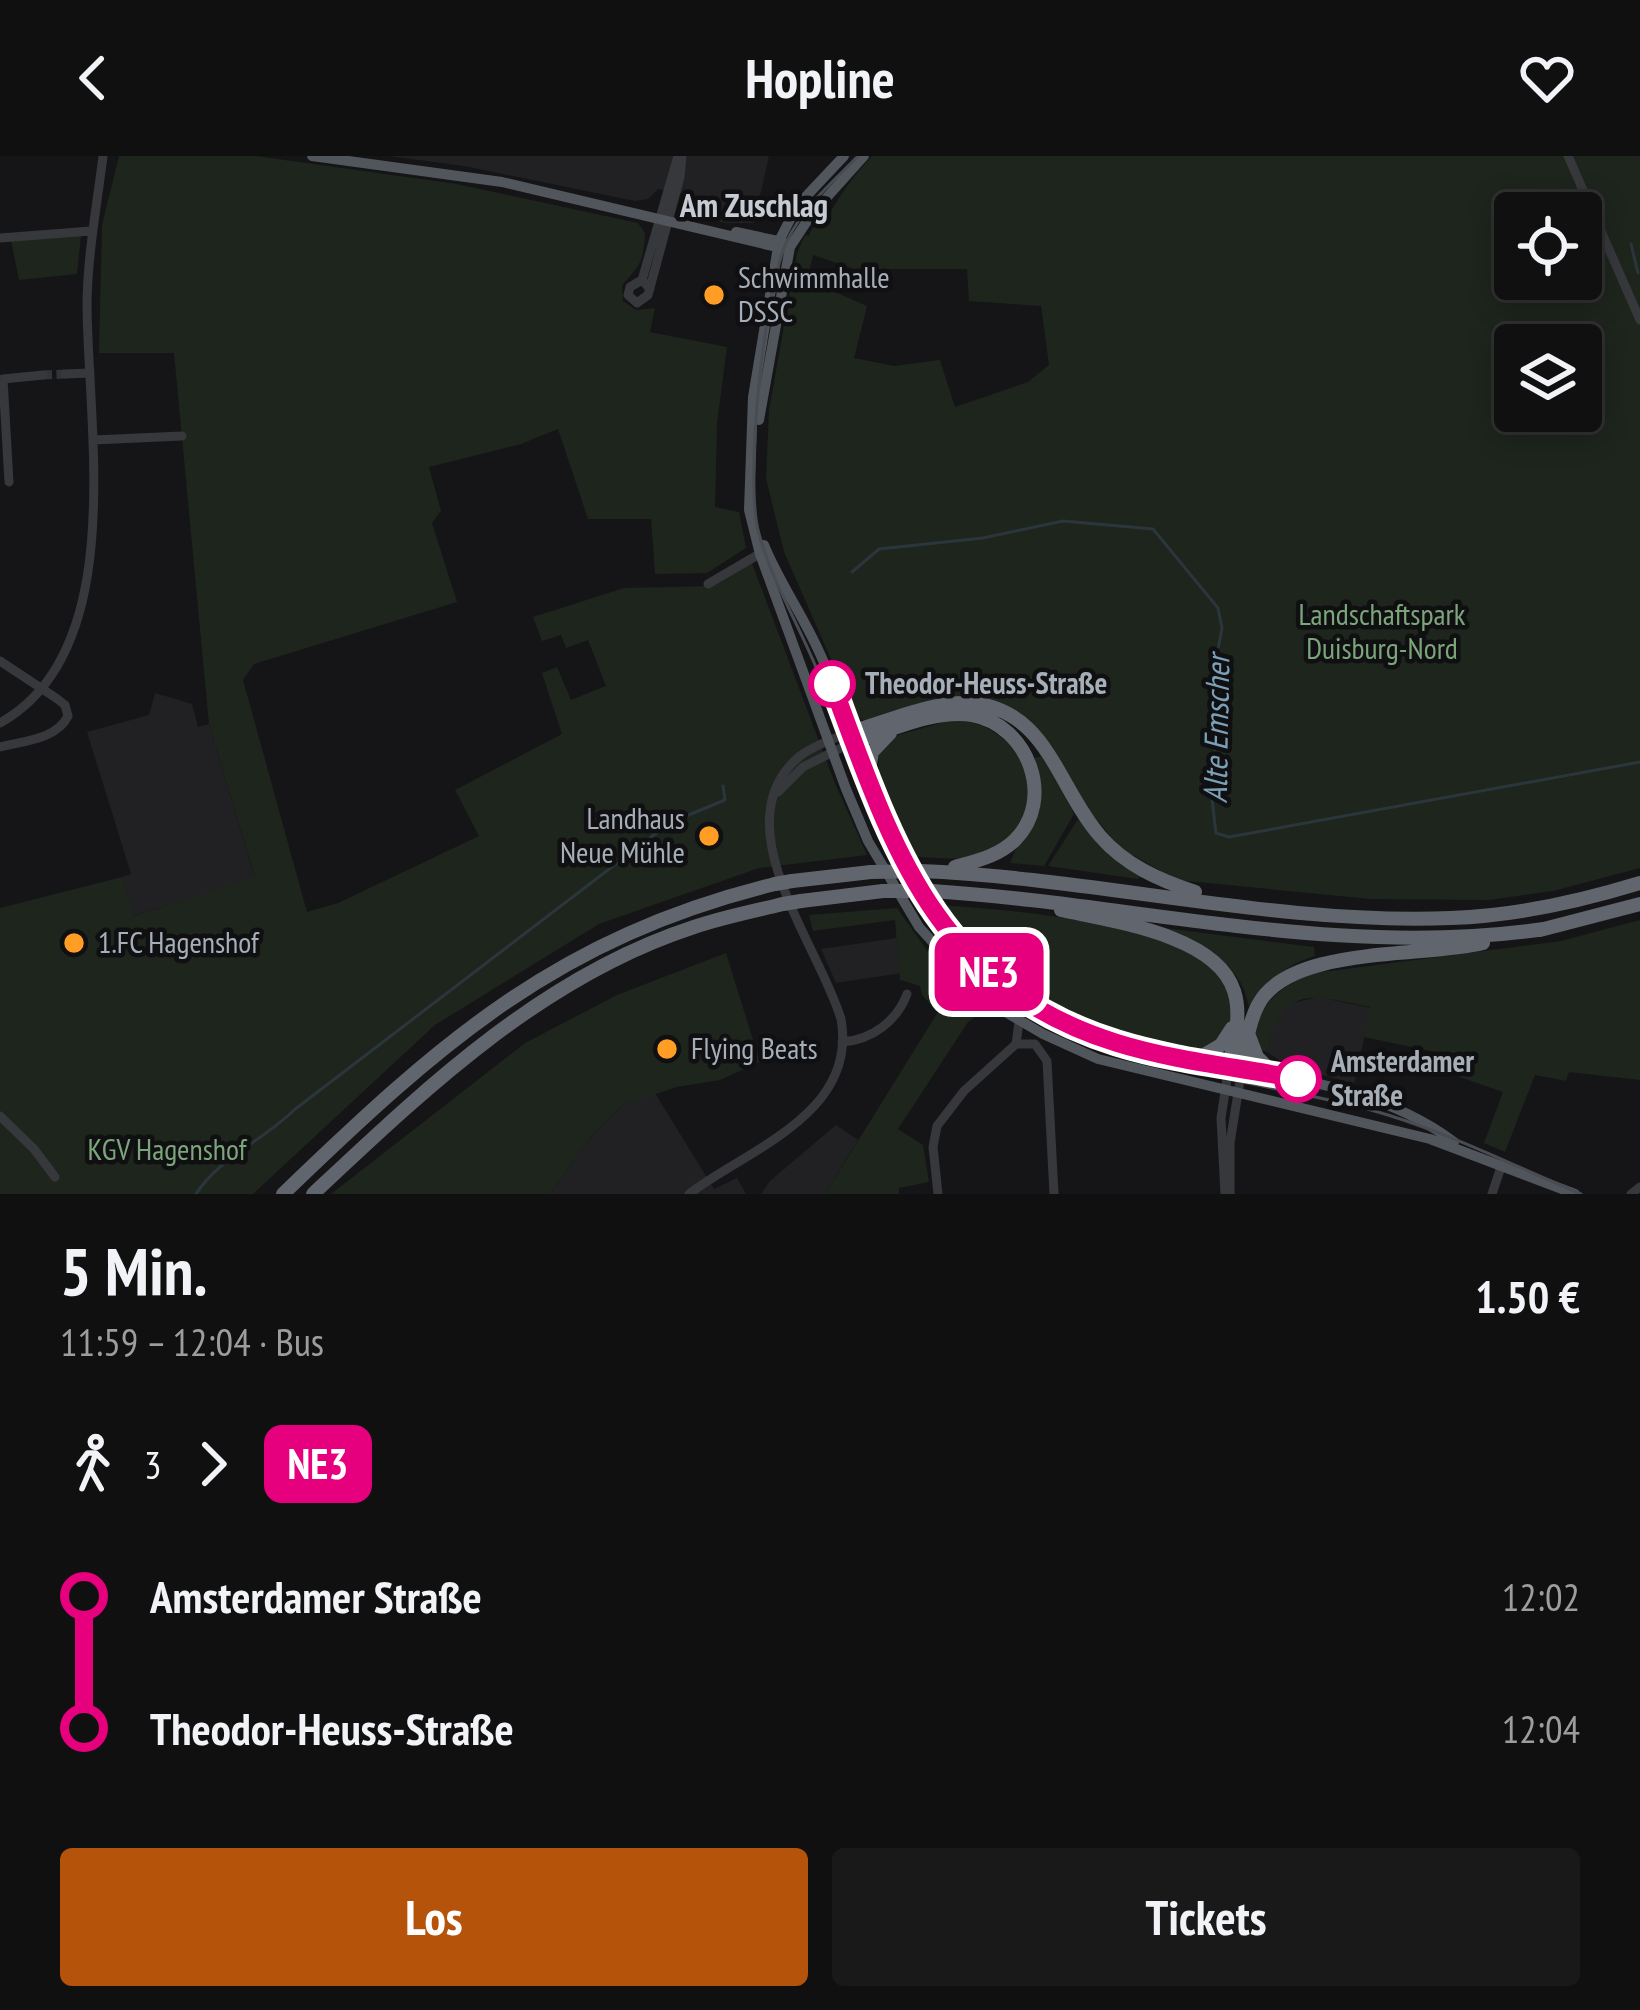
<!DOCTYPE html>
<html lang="de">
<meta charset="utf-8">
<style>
body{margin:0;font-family:"PT Sans Narrow",sans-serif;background:#19191a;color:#f1f3f6;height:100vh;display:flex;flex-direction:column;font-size:45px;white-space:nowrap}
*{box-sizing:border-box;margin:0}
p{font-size:39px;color:#9c9d9f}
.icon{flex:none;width:66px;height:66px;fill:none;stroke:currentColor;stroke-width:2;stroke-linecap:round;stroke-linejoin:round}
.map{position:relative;height:1038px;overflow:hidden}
.panel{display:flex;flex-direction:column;background:#101011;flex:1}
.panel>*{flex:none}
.badge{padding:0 24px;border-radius:18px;font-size:42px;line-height:78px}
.controls{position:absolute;left:1494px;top:36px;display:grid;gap:24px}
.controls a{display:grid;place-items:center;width:108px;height:108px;border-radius:12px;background:#101011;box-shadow:0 6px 30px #0003,0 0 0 3px #303031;font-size:60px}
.map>.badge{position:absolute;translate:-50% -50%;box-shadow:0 0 0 6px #fff}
.legs{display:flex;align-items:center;gap:18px;height:132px;padding:0 60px;font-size:39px}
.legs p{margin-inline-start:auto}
.head{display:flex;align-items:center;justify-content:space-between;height:204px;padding:0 60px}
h1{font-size:66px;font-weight:700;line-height:90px}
.action{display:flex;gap:24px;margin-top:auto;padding:24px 60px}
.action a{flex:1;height:138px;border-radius:12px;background:#b45309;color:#fff;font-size:48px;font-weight:700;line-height:138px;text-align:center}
.action a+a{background:#19191a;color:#f1f3f6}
ul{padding:0 60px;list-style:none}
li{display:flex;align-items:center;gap:42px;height:132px;font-size:45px}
li i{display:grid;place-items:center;width:18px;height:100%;margin:0 15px;background:currentColor}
li i::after{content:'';width:30px;height:30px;margin:-15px;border:9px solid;border-radius:50%;background:#101011}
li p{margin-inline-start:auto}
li:first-child i{background:linear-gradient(#0000 50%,currentColor 0)}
li:last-child i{background:linear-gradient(currentColor 50%,#0000 0)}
header{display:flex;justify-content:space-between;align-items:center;height:156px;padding:0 60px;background:#101011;font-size:54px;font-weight:700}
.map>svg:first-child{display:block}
</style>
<header><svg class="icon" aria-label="back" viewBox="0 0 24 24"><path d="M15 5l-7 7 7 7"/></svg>Hopline<svg class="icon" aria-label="heart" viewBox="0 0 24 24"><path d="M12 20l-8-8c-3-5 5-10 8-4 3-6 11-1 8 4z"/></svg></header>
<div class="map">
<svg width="1640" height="1038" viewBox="0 0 1640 1038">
<rect width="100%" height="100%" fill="#151517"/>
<!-- built -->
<path fill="#212124" d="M388 0H769L754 67H725L692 59 684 53 683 38 658 33 648 43 635 45 464 10Z
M155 537 192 548 198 571 209 568 255 722 133 760 122 721 131 718 87 576 149 559Z
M897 782 902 817 836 827 821 793Z
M1319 841 1371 852 1354 928 1287 909 1267 896 1275 863 1291 847Z
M655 937 714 1033 737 1022 746 1038H550L590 982 623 949Z
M836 969 858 984 825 1038H761L770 1025Z"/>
<!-- green -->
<path fill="#1d251d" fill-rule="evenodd" d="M119 0H256L457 28 638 67 645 77C644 105 640 110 622 129L623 145 636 154 655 152 650 176 727 191 717 267 715 351 739 356 746 392 707 417 655 418 651 363H588L558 273 521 288 429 311 441 355 432 367 457 446 254 508 243 524 307 756 338 747 479 680 455 634 562 578 542 517 557 511 571 544 606 530 588 484 566 492 561 479 542 485 533 461 624 432 714 430 752 407 834 625 867 699 759 712 599 768 435 869 253 1038H0V752L122 721 134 760 255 721 209 568 174 197H99L102 69Z
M872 0H1640V712L1553 735 1489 744 1370 743 1177 724 1120 692 1079 642 1053 591 1025 562 1004 551 866 566 856 560 784 396 766 322 769 254 797 97 805 79 809 80C812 67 827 63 834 50 845 32 857 16 872 0ZM1515 57H1581V123H1515ZM813 99 869 118 879 113H967L969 145 1041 150 1049 209 1028 226 955 251 940 204 894 210 854 202 867 150 819 129 808 120ZM1515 189H1581V255H1515Z
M81 79 77 118 19 124 11 84Z
M951 564C1037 565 1060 678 975 700 954 705 930 701 909 700L880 636 878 597 895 580Z
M1045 599 1074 658 1044 710 1010 707 1040 632 1034 602Z
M1078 663 1113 700 1140 720 1138 723 1048 710Z
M938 749C995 753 1262 768 1230 866 1226 879 1214 894 1200 898 1188 902 1167 893 1155 890 1067 869 995 819 938 749Z
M897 752 945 820 982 856 968 866 898 973 923 989 929 1026 899 1032V1038H825L938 856 922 839 920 830 900 824 895 764 813 775 809 759Z
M1640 764V924L1569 916 1566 925 1535 919 1505 996 1484 987 1503 936 1448 917 1454 900 1364 881 1370 851C1311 839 1283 827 1267 896L1256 893C1251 854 1276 835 1307 818L1561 785Z
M1157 771 1314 791 1315 800C1285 809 1268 824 1253 852L1249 851C1240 802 1198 788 1157 771Z
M726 797 760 906 720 924 677 931 623 949 590 982 550 1038H331L525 887 617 839Z"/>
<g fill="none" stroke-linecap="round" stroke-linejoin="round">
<!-- stream -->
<path stroke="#2a363c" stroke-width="3" d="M1631 88 1638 117
M852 416 879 393 983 382 1063 365 1153 373 1218 452 1222 472 1214 515 1219 532 1218 559 1211 635 1216 677 1229 681 1640 606
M196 1038C219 1002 264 984 294 954L655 678 679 663 725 644 723 630"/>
<!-- minor-tunnel -->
<path stroke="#323437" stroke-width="9" stroke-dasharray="9 4.5" stroke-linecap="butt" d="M43 219 65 218"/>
<!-- minor -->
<path stroke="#36383c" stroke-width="9" d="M1568 0 1640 164
M0 82 91 75
M642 124 678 0
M650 133 642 124 630 131 628 139 637 147 648 139 680 21 682 0
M65 218 90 217
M93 284 182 280
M9 326 3 223 43 219
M708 428 761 397
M0 505 56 542 65 549 68 560C57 583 24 585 0 591
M0 567C130 495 87 269 87 146 88 96 97 49 103 0
M778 636 803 611 853 586
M842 886C872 884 897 865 907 838
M1016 888H1035L1047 905 1054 1038
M0 960 34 993 55 1021
M689 1038C748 993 858 958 841 863 819 789 720 666 800 600 814 589 834 583 850 576
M938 1038 933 991 937 970 964 935 1016 888 1019 866
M1225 1038 1221 962 1229 910
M1230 1038V987L1242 912
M1492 1038 1502 1008
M1631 1038 1640 1031"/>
<!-- major -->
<path stroke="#51555c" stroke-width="10" d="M312 0 502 26 781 92
M844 0 797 50 779 85 753 241 749 354 760 398 846 633 868 685 919 771 985 844 1043 878 1098 903 1430 983 1575 1038
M736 76 783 86
M759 264 790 91 811 59 864 0
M764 389C781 431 810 469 826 512 848 568 864 628 891 683 948 798 1031 870 1158 898 1257 919 1371 923 1454 986"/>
<!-- highway -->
<path stroke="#61666e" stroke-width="14" d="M850 576C887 566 929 546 968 547 1047 551 1057 631 1100 680 1125 709 1159 724 1195 736
M853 586C889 575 935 553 972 559 1028 569 1056 643 1015 684 999 700 976 705 955 711
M867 626 872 596 890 577
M920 715C1097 722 1273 769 1451 762 1515 760 1578 746 1640 727
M792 725 871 716
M932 735C1136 748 1339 803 1544 773
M801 745 883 735
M1061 754C1111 765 1217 779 1234 835 1242 859 1234 886 1229 910
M1540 774 1640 748
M1249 880 1257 901 1275 919
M1194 905 1221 889 1232 872
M1242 912C1246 891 1248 868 1258 849 1289 789 1424 802 1483 787
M283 1038C441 886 556 782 775 728
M313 1038C427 931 543 820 694 771 723 761 754 755 783 748"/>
<!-- tram -->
<path stroke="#494c52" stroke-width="3" d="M858 0C833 26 804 50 788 83 764 130 744 327 759 378 774 433 808 483 826 537 865 654 908 777 1016 848 1113 913 1258 924 1371 954 1443 974 1512 1009 1581 1038"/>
<!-- highway-bridge -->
<path stroke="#61666e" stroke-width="14" d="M871 716 920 715
M775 728 792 725
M883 735H932
M783 748 801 745"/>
</g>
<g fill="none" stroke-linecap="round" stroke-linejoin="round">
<!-- line-1 casing -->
<g stroke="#fff" stroke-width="27">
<path id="line-1" d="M832 528C892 689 934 830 1117 887 1175 905 1238 911 1298 923"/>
</g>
<!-- line-1 -->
<use href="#line-1" stroke="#e6007e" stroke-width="18"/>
</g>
<!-- markers -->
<g fill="#ff9d25" stroke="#101012" stroke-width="4.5">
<circle cx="714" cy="139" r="12"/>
<circle cx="709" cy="680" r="12"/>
<circle cx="74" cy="787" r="12"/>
<circle cx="667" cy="893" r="12"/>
</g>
<g fill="#fff" stroke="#e6007e" stroke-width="6">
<circle cx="832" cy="528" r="21"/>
<circle cx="1298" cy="923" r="21"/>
</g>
<g text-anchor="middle" stroke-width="9" stroke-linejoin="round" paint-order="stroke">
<!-- poi labels -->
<g font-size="30" fill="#a6aeb8" stroke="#101012" text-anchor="start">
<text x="738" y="132">Schwimmhalle<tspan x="738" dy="34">DSSC</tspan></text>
<text x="685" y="673" text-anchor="end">Landhaus<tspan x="685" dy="34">Neue Mühle</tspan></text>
<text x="98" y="797">1.FC Hagenshof</text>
<text x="691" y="903">Flying Beats</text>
</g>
<!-- park labels -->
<g font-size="30" fill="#7da57b" stroke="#101012">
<text x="1382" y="469">Landschaftspark<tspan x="1382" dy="34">Duisburg-Nord</tspan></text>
<text x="167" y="1004">KGV Hagenshof</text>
</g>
<!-- stop labels -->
<g font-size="30" font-weight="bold" fill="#a6aeb8" stroke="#101012" text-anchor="start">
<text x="865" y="538">Theodor-Heuss-Straße</text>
<text x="1331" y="916">Amsterdamer<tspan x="1331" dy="34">Straße</tspan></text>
</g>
<!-- neighbourhood labels -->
<g font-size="33" font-weight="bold" fill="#c7ccd4" stroke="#101012">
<text x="754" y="61">Am Zuschlag</text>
</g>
<!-- water labels -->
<g font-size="33" font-style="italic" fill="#7aa1b6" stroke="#101012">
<text transform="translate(1216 573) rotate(-89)" y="12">Alte Emscher</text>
</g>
</g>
</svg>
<div class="controls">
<a><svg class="icon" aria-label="locate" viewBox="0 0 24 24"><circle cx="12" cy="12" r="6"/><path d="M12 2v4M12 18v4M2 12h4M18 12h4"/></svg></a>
<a><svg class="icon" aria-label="layers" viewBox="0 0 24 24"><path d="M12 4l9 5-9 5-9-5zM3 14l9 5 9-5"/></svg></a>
</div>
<b class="badge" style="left:989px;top:816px;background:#e6007e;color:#fff">NE3</b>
</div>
<section class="panel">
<div class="head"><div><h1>5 Min.</h1><p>11:59 – 12:04 · Bus</p></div><b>1.50 €</b></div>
<div class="legs"><svg class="icon" aria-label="walk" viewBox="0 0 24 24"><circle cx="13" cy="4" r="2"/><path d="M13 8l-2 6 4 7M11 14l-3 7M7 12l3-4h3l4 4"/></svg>3<svg class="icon" aria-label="forward" viewBox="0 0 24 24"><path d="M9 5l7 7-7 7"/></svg><b class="badge" style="background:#e6007e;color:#fff">NE3</b></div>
<ul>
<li><i style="color:#e6007e"></i><b>Amsterdamer Straße</b><p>12:02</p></li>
<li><i style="color:#e6007e"></i><b>Theodor-Heuss-Straße</b><p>12:04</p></li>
</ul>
<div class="action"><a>Los</a><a>Tickets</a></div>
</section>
